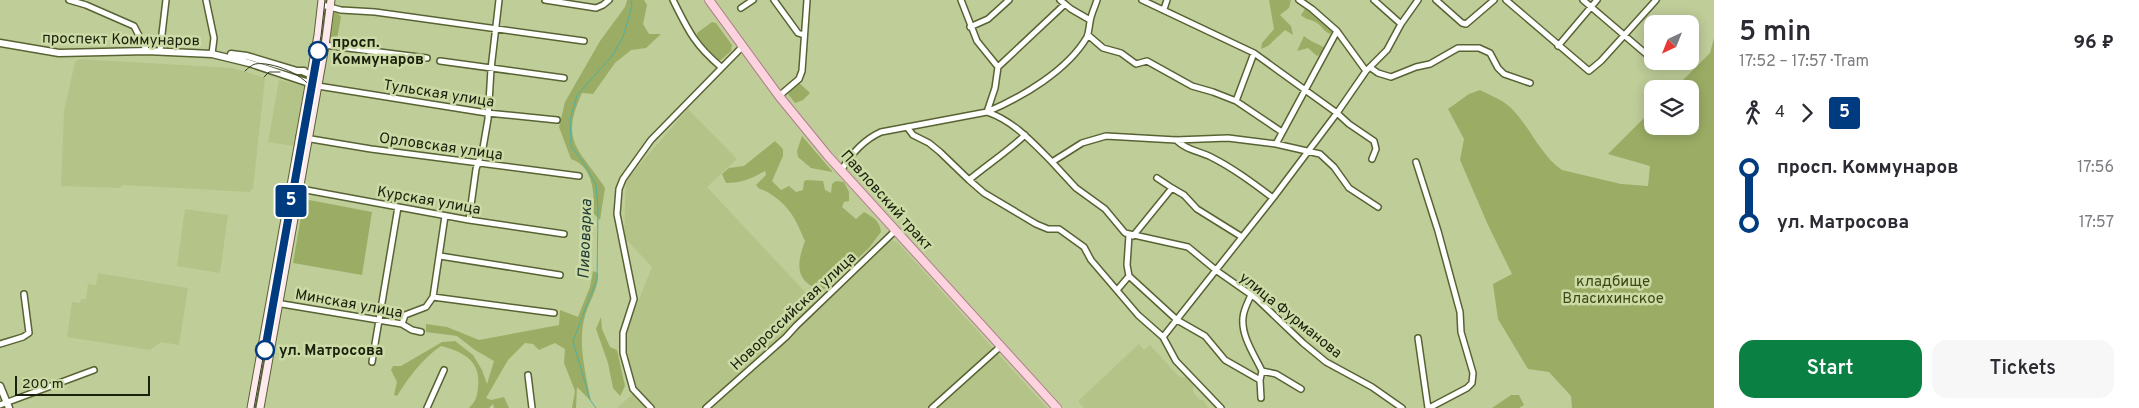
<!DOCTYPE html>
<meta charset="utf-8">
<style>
body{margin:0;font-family:Overpass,sans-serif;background:#f7f7f7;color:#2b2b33;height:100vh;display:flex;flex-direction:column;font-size:19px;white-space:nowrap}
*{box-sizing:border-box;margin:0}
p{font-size:16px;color:#7c7c81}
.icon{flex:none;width:28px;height:28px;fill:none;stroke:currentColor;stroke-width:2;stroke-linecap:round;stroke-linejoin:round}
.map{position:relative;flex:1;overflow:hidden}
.drawer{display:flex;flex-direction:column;background:#fff;width:425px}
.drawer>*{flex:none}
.badge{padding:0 10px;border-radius:4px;font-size:18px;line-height:32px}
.needle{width:32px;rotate:223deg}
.buttons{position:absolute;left:1644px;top:15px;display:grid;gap:10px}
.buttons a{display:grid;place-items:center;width:55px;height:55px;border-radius:10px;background:#fff;box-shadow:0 2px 12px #0003;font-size:25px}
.scale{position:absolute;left:15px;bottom:12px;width:135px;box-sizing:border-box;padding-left:5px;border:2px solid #1b200c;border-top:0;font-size:14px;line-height:18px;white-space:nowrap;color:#1b200c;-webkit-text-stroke:4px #ccdaa6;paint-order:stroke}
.map>.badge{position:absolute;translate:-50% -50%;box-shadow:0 0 0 2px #fff}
.legs{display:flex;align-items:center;gap:8px;height:55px;padding:0 25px;font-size:16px}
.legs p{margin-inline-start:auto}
.headline{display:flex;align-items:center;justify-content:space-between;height:85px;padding:0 25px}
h1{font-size:28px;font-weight:600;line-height:38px}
.primary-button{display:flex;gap:10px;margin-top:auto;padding:10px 25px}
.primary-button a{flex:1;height:58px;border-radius:15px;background:#0b8043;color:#fff;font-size:20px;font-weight:600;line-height:58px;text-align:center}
.primary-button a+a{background:#f7f7f7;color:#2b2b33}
ul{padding:0 25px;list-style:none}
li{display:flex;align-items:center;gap:18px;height:55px;font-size:19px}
li i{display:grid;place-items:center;width:8px;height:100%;margin:0 6px;background:currentColor}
li i::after{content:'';width:12px;height:12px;margin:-6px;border:4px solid;border-radius:50%;background:#fff}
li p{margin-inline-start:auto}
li:first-child i{background:linear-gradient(#0000 50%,currentColor 0)}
li:last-child i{background:linear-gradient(currentColor 50%,#0000 0)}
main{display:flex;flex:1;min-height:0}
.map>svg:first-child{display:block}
</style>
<main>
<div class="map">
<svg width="1714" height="408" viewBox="0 0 1714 408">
<rect width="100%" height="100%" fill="#bfcd99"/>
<!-- built -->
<path fill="#b4c488" d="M78 59 233 68 265 78 253 189 249 192 123 185 120 188 61 186 64 111 75 62Z
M279 80 304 86 294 146 268 142Z
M688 109 737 159 707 187 819 307 886 243 891 240 897 242 1047 408H617L638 389 629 371 626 354V332L652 267 624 237 626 180Z
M185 209 228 215 220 273 177 266Z
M98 273 188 288 179 345 161 342 150 350 67 337 72 302 80 303 81 299H86L88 284 96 285Z
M1139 344 1144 350 1150 345 1179 377H1188L1193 383V392L1200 400H1203L1208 408H1084L1078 401Z"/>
<!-- green -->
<path fill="#9bad65" d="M627 0H644L647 5 643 24 649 34H661L646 48 631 50 615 63 593 94 582 93C559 143 580 149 605 188L600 220 594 214C594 193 594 167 571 159L559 127 565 102 600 41 625 7Z
M1269 0H1291L1289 8 1280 15 1291 26 1293 35 1285 30 1268 46 1261 49 1262 43 1274 29Z
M1305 9 1331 27 1333 31 1330 34C1324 32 1322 26 1317 23 1311 19 1306 20 1301 15Z
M332 12 338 13 341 17 337 39 330 43Z
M712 22 716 23 732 45 731 51 721 60H718L697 38V33Z
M1304 36C1312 43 1320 44 1328 50L1317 56 1308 48 1297 51Z
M1714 38V408H1572L1571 396 1549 372 1528 369 1498 319 1493 284 1512 274 1488 225 1460 160 1464 139 1448 109 1469 94 1480 90C1490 95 1502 100 1510 107 1530 126 1540 155 1562 170L1621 184 1648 186 1650 166 1608 154 1652 110V126H1690V89H1674L1710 53Z
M798 82 810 93 803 100 795 103 788 94Z
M802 136 832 171V172L811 168 798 157 797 151Z
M775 141 783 149V156L772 181 781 190 789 186 796 192 803 190 804 181 807 180 823 181 825 190 831 193 832 184 836 181 844 182 849 192V201L844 202 842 207 856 219 864 212C873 217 880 221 881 232L869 248 822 291C795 281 796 266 805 241 796 220 790 206 769 193 764 189 760 191 756 185L766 175 765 171C750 179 743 183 726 183L722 174 729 168 744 166Z
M304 199 372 212 362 275 293 263Z
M593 271 598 273C599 290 587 304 584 320 578 346 586 375 591 401L577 387 576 408H572L575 391 564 363 565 349 555 343 539 350 533 344 525 343 508 360 486 398 491 400 504 397 509 408H494L493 404 489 408H469C476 401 477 397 478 387 481 361 464 352 441 346 422 359 409 377 397 396L394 395 397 382 391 370 393 366H401L442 342 455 341 473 355 482 370 487 384 494 361 475 350 457 336 426 332V324L447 327 479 340 559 325 560 310 578 317 590 287Z
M601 317 602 329 610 347 617 350 625 386 620 396 613 388 608 363 596 329Z
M1511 395H1519L1524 405 1519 408H1492Z"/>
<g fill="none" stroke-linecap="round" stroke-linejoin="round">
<!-- stream -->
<path stroke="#4fb09f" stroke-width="1" d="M596 408 590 400 573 341 597 279 598 209 596 185 585 165 571 146 570 120 577 95 612 56 623 37 632 6 631 0"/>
<!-- minor casing -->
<g stroke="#586333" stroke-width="8">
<path id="minor" d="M69 0 86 5 134 26 147 51
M206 0 214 38 212 54
M545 0 596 8 603 5 609 0
M673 0C688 30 694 44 721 67
M774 0 798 33 804 35
M961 0 977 41 998 67 995 88 987 112C1022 97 1067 71 1087 37 1089 32 1089 27 1090 22 1091 14 1095 7 1097 0
M1060 0 1071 9 1090 20
M1142 0 1254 53 1337 113 1273 198 1163 337
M1299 0 1312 9 1337 31 1366 71
M1374 0 1401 24
M1436 0 1462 23 1466 24 1494 0
M1506 0 1589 71 1601 61 1656 0
M1583 0 1652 59
M322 5 341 10 375 12 584 41
M741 8 753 0
M1164 9 1167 0
M970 27 988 19 1009 0
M1088 35 1103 48 1121 53 1136 64 1147 61 1192 86 1213 92 1236 101 1282 132
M316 44 427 58
M1558 46 1597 0
M160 51 166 0
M440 61 564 78
M998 67 1065 4
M1371 68 1378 73 1391 77 1416 67 1430 64 1458 48H1479L1490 53 1498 68 1504 74 1530 83
M318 86 487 113 557 120
M779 96 799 79 802 71 807 0
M1236 101 1254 53
M907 127 913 135 929 143 940 152 969 180 984 193 1036 224 1048 229H1059L1084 247 1091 260 1138 315 1163 337 1176 361 1221 408
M299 137 371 149 579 176
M1176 140C1186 150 1199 151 1211 157 1233 168 1253 183 1273 198
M1276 144 1337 31
M1372 159 1376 149 1374 141 1349 124 1337 113 1366 71 1387 50 1401 24 1418 0
M1052 162 1076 188 1105 209 1125 233 1188 247 1217 271 1257 299 1303 343 1326 362 1372 387 1402 408
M1416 162 1438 231 1460 312 1461 332 1473 373 1472 383 1467 388 1429 408
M841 171C851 154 863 140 881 132L987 112C1014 121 1033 143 1052 162L1082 143 1106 136 1176 140 1228 138 1276 144 1320 154 1334 167 1349 188 1378 207
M1157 178 1172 188
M969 180C987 165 1007 152 1025 135
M290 187 469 220 564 234
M469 220 476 169 483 148 488 119 491 69 499 0
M1129 235 1127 265 1129 276 1177 320 1205 336 1225 360 1260 380 1261 398
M1133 236 1172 188 1184 195 1197 209 1242 237
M440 256 560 275
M1118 289 1129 276
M1251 295C1248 302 1243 311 1243 318 1241 336 1255 356 1262 371L1260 380
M433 297 554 313
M270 302 402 324 412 330 421 332
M402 324 405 315 426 307 433 297 445 216
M1418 338 1428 408
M0 344 23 337 29 333 24 294
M372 362 398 207
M1262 371 1276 374 1301 389
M528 375 532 408
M0 405 94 370
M427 408 444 370
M651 408 633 389 623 353V333L634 299 617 214 619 189 623 179 651 140 743 46
M706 408 786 337 796 326 896 230
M932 408 1001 346"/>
</g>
<!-- tertiary casing -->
<g stroke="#586333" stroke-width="9">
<path id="tertiary" d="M0 43 59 53 147 51 212 54 249 63 318 86 314 76 302 71
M231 54 247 56 297 71H304
M0 386 9 408"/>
</g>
<!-- secondary casing -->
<g stroke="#586333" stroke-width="9">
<path id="secondary" d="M251 408 318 35 322 0
M260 408 325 46 331 0"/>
</g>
<!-- primary casing -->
<g stroke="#ad8188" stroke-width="10">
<path id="primary" d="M709 0 779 96 828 156 1057 408"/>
</g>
<!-- minor -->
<use href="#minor" stroke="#fff" stroke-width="5"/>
<!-- tertiary -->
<use href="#tertiary" stroke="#fff" stroke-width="6"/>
<!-- secondary -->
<use href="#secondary" stroke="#fee9ef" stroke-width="7"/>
<!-- primary -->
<use href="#primary" stroke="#fdd3df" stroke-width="8"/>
<!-- tram -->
<path stroke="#353c23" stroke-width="1" d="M245 71C248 68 252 65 255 64 271 61 308 75 313 92
M264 77 269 72H280
M254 408 321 36 325 0"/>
</g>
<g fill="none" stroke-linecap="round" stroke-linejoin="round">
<!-- line-1 casing -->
<g stroke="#fff" stroke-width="11">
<path id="line-1" d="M265 350 318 51"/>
</g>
<!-- line-1 -->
<use href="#line-1" stroke="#003b80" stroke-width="8"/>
</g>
<!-- markers -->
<g fill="#fff" stroke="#003b80" stroke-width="2.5">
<circle cx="318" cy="51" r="9"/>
<circle cx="265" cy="350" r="9"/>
</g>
<g text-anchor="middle" stroke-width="5" stroke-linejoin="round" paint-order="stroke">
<!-- street labels -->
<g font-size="15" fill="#1b200c" stroke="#ccdaa6">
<text transform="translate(121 39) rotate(1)" y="5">проспект Коммунаров</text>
<text transform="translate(439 93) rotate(9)" y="5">Тульская улица</text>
<text transform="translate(441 146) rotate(8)" y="5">Орловская улица</text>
<text transform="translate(429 200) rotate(10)" y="5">Курская улица</text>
<text transform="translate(887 200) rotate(48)" y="5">Павловский тракт</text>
<text transform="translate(349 303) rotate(10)" y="5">Минская улица</text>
<text transform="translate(793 311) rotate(-43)" y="5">Новороссийская улица</text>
<text transform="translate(1291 315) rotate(39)" y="5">улица Фурманова</text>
</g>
<!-- stop labels -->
<g font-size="15" font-weight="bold" fill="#1b200c" stroke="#ccdaa6" text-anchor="start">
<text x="332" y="47">просп.<tspan x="332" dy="17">Коммунаров</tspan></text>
<text x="279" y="355">ул. Матросова</text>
</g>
<!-- park labels -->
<g font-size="15" fill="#3e4916" stroke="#ccdaa6">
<text x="1613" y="286">кладбище<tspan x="1613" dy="17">Власихинское</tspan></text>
</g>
<!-- water labels -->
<g font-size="16" font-style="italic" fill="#203e39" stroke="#ccdaa6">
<text transform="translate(584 239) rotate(-88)" y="6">Пивоварка</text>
</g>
</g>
</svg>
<div class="buttons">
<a><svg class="needle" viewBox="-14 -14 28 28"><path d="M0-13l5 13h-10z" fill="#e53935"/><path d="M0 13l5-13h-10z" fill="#7c7c81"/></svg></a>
<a><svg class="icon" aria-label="layers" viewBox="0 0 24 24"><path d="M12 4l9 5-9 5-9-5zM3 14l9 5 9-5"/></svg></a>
</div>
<div class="scale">200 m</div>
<b class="badge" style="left:291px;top:201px;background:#003b80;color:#fff">5</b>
</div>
<section class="drawer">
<div class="headline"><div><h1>5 min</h1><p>17:52 – 17:57 · Tram</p></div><b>96 ₽</b></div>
<div class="legs"><svg class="icon" aria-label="walk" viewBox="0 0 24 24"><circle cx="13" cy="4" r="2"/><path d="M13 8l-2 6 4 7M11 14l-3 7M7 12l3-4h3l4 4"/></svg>4<svg class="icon" aria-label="forward" viewBox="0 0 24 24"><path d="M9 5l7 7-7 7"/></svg><b class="badge" style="background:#003b80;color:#fff">5</b></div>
<ul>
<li><i style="color:#003b80"></i><b>просп. Коммунаров</b><p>17:56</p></li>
<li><i style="color:#003b80"></i><b>ул. Матросова</b><p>17:57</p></li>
</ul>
<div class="primary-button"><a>Start</a><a>Tickets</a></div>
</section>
</main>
